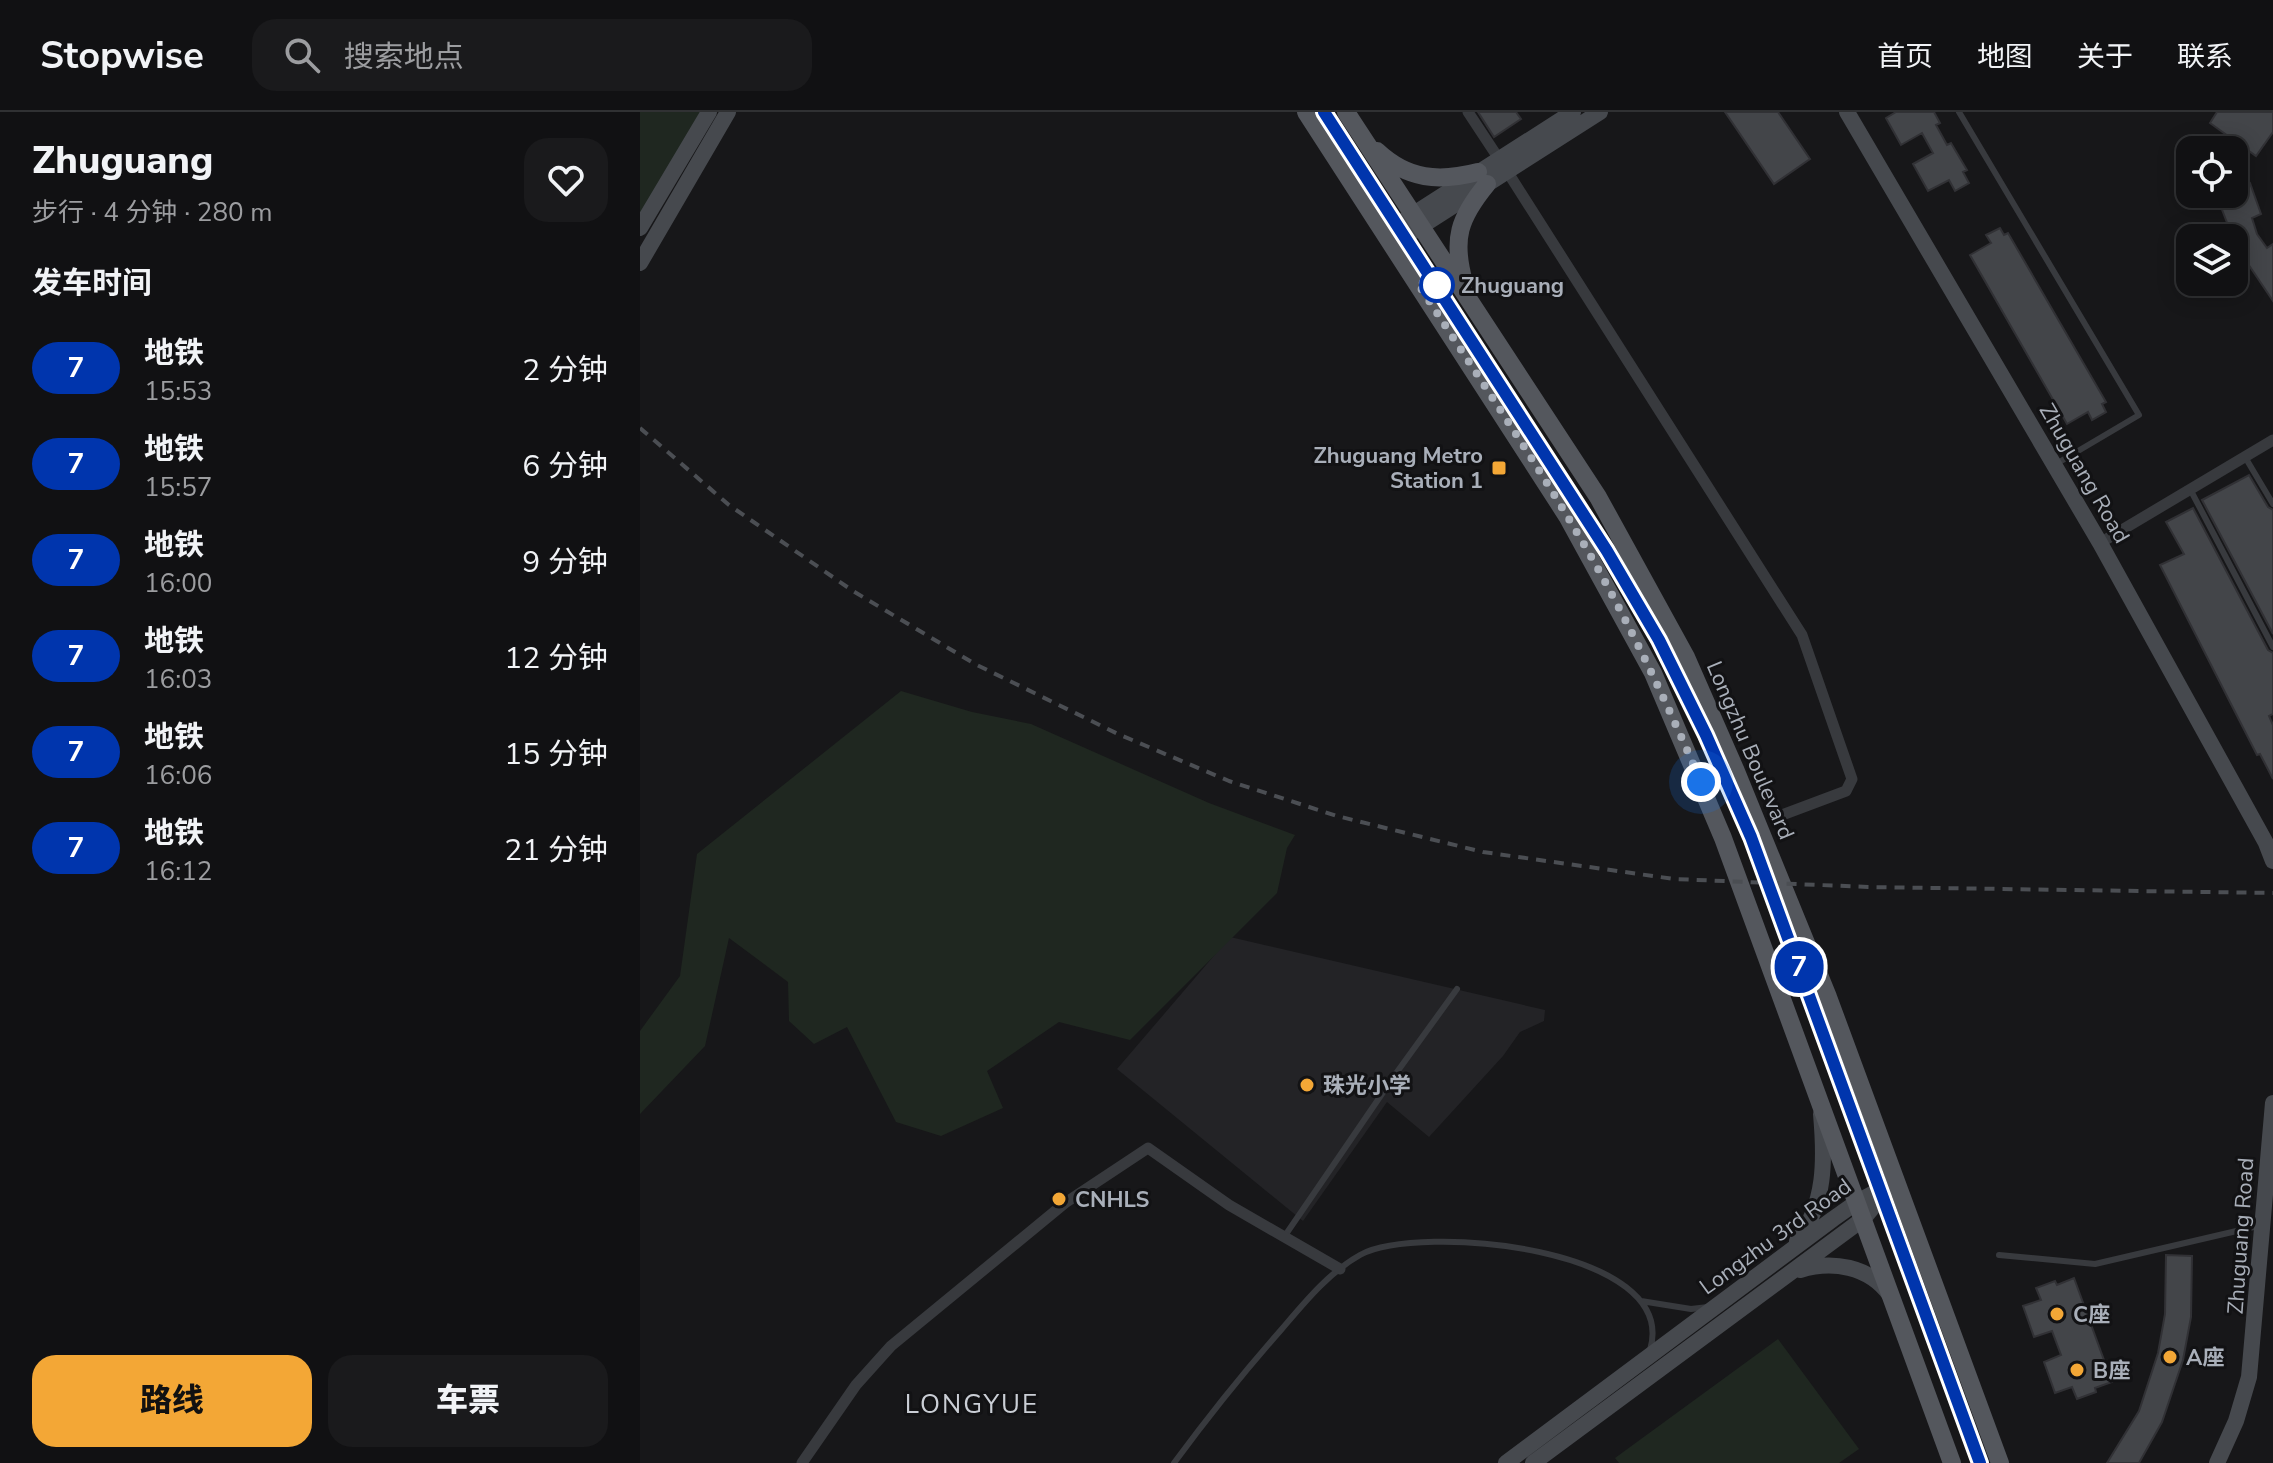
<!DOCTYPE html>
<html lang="zh">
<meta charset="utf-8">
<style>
body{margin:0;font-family:"Nunito Sans","Noto Sans SC",sans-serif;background:#1a1a1c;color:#f1f3f6;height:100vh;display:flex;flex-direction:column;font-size:30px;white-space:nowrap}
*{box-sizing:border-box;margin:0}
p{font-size:26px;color:#9c9da0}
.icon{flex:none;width:44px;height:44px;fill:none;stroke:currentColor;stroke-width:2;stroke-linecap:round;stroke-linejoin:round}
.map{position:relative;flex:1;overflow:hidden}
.details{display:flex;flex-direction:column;background:#111113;width:640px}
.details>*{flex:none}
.badge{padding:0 16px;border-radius:26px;font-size:28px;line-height:52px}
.controls{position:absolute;left:1536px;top:24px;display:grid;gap:16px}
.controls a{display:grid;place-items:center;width:72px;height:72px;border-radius:16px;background:#111113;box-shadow:0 4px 20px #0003,0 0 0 2px #303133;font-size:40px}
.you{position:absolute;width:40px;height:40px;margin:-20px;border:6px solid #fff;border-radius:50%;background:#1a73e8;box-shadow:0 0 0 12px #1a73e833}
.map>.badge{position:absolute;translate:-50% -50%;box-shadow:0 0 0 4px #fff}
h2{padding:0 32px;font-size:30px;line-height:72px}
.round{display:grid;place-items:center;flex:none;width:84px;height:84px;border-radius:24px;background:#1a1a1c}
.summary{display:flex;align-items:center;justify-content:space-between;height:136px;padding:0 32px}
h1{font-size:38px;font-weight:800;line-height:60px}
.cta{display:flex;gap:16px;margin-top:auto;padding:16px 32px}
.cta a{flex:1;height:92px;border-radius:24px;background:#f3a736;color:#111;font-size:32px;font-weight:800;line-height:92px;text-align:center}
.cta a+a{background:#1a1a1c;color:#f1f3f6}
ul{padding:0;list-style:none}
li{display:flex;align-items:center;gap:24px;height:96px;padding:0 32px}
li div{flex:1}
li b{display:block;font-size:30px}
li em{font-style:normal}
li .badge{min-width:88px;font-weight:700;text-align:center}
header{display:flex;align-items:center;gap:48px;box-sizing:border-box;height:112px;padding:0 40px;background:#111113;border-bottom:2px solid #303133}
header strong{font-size:38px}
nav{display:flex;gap:44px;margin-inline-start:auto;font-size:28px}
.search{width:560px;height:72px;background:#1a1a1c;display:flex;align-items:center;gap:20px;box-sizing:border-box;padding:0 28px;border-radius:24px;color:#9c9da0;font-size:30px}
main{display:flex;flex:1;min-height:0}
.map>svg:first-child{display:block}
</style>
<header>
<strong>Stopwise</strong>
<div class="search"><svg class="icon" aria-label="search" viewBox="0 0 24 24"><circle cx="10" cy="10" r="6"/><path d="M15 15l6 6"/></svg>搜索地点</div>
<nav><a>首页</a><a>地图</a><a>关于</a><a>联系</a></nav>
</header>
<main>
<section class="details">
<div class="summary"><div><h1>Zhuguang</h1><p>步行 · 4 分钟 · 280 m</p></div><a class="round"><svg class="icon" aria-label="heart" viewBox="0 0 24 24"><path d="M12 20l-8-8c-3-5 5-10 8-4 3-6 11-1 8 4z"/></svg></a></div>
<h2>发车时间</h2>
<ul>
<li><span class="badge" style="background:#0035ad;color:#fff">7</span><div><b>地铁</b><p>15:53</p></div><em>2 分钟</em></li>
<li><span class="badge" style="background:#0035ad;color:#fff">7</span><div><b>地铁</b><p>15:57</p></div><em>6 分钟</em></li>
<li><span class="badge" style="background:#0035ad;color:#fff">7</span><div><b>地铁</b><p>16:00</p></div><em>9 分钟</em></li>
<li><span class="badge" style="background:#0035ad;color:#fff">7</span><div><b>地铁</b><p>16:03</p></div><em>12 分钟</em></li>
<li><span class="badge" style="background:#0035ad;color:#fff">7</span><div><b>地铁</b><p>16:06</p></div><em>15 分钟</em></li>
<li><span class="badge" style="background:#0035ad;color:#fff">7</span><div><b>地铁</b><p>16:12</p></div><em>21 分钟</em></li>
</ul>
<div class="cta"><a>路线</a><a>车票</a></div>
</section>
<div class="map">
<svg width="1633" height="1351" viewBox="0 0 1633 1351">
<rect width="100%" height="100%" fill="#171719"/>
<!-- built -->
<path fill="#232326" d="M590 825 905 898 904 909 880 920 863 944 789 1025 747 990 663 1109 477 957Z"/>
<!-- green -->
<path fill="#1f2720" d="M0 0H63L0 107Z
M261 579 332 600 391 612 569 691 655 723 647 736 637 781 490 928 419 910 347 959 363 996 301 1024 256 1010 207 915 174 932 149 909 148 870 89 826 65 934 0 1002V919L40 864 57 742Z
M1138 1227 1219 1337 1199 1351H979L975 1346Z"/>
<!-- building -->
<path fill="#434549" stroke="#313135" stroke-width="2" d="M838 0H876L881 7 854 25Z
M1085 0H1138L1170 47 1134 72Z
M1256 0H1294L1300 11 1296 13 1307 33 1311 31 1327 58 1323 60 1329 71 1315 79 1309 68 1288 79 1273 52 1293 41 1282 21 1261 33 1246 6Z
M1577 0H1633V20L1616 44 1570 11Z
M1610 71 1621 102 1612 106 1617 122 1627 136 1633 132V189L1596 134 1576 82H1594V77Z
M1360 116 1364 123 1368 121 1466 290 1462 292 1466 300 1452 308 1448 300 1427 312 1330 143 1351 131 1346 123Z
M1609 363 1628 395 1633 398V522L1562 388Z
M1553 396 1628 538 1633 541V602L1629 604 1633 613V667L1620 642 1617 643 1520 453 1544 442 1526 410Z
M1526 1143 1552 1144 1551 1205 1543 1248 1522 1310 1499 1351H1467L1499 1299 1518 1241 1525 1202Z
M1434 1166 1472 1270 1455 1276 1456 1280 1437 1287 1432 1275 1415 1281 1404 1250 1421 1243 1412 1219 1394 1225 1383 1194 1401 1188 1396 1176 1415 1169 1417 1173Z"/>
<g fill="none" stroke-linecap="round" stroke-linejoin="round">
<!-- lane -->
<path stroke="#383a3e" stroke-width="6" d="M1319 0 1499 303 1416 352
M1605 345 1633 392
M1550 377 1633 535
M644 1125 757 960 817 877
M1359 1143 1455 1152 1618 1114
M1001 1189 1051 1197 1068 1195
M534 1351C568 1305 603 1261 641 1218 664 1191 688 1161 720 1143 779 1111 1041 1135 1010 1238"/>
<!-- street -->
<path stroke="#383a3e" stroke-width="11" d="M828 0 859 47
M867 59 1162 523 1212 667 1206 679 1142 703
M1460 431 1633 328
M162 1351 216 1273 251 1234 425 1091 508 1036 589 1093 700 1157"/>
<!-- secondary -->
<path stroke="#46494e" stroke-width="16" d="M933 0 755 114 749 126H763L960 0
M1207 0 1460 431 1626 731 1633 749
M0 116 69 0
M0 151 88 0
M1157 1129C1186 1092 1185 1047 1181 1002
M1160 1158C1192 1148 1229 1154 1250 1183
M866 1351 1193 1107 1217 1090 1256 1069
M893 1351 1223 1107 1249 1076
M1577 1351 1596 1309 1609 1265 1633 991"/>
<!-- primary -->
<path stroke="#54575d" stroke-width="18" d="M666 0 927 404 1013 561 1083 726 1312 1351
M706 0 958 385 1046 545 1095 657 1188 885 1360 1351
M737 39C768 68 799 70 838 60
M824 170C812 127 819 106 847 72"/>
<!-- rail -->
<path stroke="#4b4e53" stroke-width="4" stroke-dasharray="10 8" stroke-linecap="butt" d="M0 316 89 393 213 479 335 552 478 622 589 669 697 704 843 740 1034 767 1228 775 1633 781"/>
</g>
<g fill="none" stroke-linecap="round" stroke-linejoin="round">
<!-- line casing -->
<g stroke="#fff" stroke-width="18">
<path id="line" d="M684 0 967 439 1019 528 1066 623 1111 725 1340 1351"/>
</g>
<!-- line -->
<use href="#line" stroke="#0035ad" stroke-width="12"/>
<!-- walk -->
<path stroke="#a9afb9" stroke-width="8" stroke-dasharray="0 14.4" d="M797 173 777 170C838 265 903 359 958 457 997 527 1030 598 1061 670"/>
</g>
<!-- markers -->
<circle fill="#fff" stroke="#0035ad" stroke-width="4" cx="797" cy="173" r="16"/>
<g fill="#f3a736" stroke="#121214" stroke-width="3">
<rect x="851" y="348" width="16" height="16" rx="4"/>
<circle cx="667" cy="973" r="8"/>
<circle cx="419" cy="1087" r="8"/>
<circle cx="1417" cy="1202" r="8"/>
<circle cx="1530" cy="1245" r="8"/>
<circle cx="1437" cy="1258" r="8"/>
</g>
<g text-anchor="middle" stroke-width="6" stroke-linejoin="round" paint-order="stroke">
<!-- stop labels -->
<g font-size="22" font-weight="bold" fill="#a9afb9" stroke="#121214" text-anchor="start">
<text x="821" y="181">Zhuguang</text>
</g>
<!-- poi labels -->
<g font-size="22" font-weight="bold" fill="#a9afb9" stroke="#121214" text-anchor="start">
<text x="843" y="351" text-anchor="end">Zhuguang Metro<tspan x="843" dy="25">Station 1</tspan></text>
<text x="683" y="981">珠光小学</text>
<text x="435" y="1095">CNHLS</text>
<text x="1433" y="1210">C座</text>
<text x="1546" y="1253">A座</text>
<text x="1453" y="1266">B座</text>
</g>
<!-- street labels -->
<g font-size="22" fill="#a9afb9" stroke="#121214">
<text transform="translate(1445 361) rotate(60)" y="8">Zhuguang Road</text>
<text transform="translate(1111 638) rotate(67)" y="8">Longzhu Boulevard</text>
<text transform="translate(1135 1124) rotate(-36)" y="8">Longzhu 3rd Road</text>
<text transform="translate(1600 1124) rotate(-86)" y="8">Zhuguang Road</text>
</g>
<!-- quarter labels -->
<g font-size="26" letter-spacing="2" fill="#caced5" stroke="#121214">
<text x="332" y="1301">LONGYUE</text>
</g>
</g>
</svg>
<div class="controls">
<a><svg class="icon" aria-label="locate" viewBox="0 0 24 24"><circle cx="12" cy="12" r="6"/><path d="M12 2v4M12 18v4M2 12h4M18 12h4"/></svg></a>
<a><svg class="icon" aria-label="layers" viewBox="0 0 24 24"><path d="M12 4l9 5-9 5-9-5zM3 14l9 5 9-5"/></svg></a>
</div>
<div class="you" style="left:1061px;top:670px"></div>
<b class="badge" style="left:1159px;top:855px;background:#0035ad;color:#fff">7</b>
</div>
</main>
